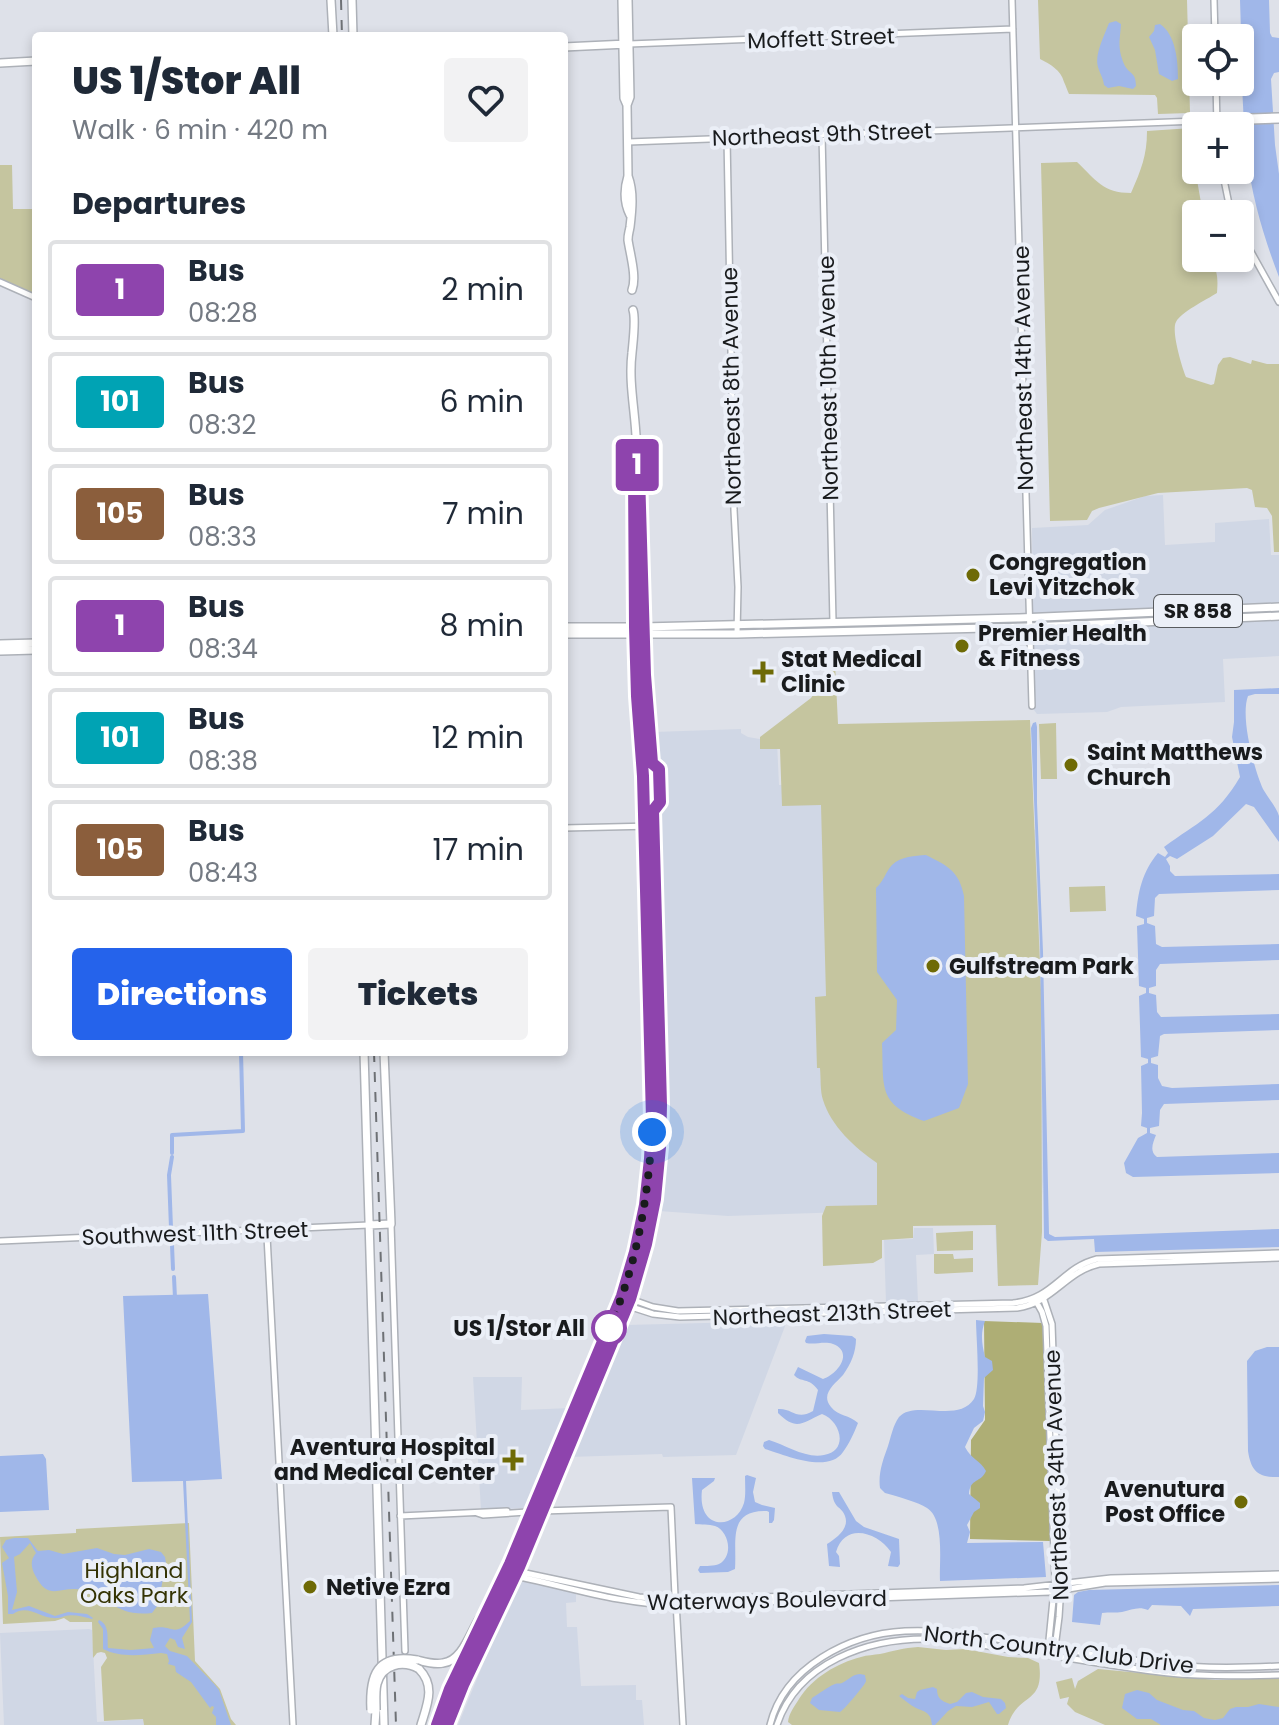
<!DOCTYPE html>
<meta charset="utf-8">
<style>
body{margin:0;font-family:Poppins,sans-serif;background:#f2f2f3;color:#1f2937;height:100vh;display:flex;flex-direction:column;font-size:30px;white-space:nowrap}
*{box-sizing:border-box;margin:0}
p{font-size:26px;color:#747a83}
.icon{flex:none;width:44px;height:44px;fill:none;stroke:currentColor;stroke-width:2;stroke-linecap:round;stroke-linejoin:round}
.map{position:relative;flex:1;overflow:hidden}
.panel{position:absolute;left:32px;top:32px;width:536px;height:1024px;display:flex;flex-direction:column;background:#fff;border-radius:8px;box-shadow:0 4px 12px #0003}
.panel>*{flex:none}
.badge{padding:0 16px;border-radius:6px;font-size:28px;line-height:52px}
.controls{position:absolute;left:1182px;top:24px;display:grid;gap:16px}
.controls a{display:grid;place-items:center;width:72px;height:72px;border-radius:8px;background:#fff;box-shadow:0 4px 12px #0003;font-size:40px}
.you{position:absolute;width:40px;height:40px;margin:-20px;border:6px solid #fff;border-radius:50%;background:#1a73e8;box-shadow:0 0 0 12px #1a73e833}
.map>.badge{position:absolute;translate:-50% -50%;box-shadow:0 0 0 4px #fff}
h2{padding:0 40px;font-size:30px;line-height:72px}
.round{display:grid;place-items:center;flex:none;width:84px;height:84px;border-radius:8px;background:#f2f2f3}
.overview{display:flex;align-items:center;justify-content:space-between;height:136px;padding:0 40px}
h1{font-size:38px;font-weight:800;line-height:60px}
.action{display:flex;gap:16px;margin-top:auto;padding:16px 40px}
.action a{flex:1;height:92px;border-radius:8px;background:#2563eb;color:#fff;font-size:32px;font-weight:800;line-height:92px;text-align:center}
.action a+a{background:#f2f2f3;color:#1f2937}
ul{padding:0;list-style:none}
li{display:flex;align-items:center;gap:24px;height:100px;margin:0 16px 12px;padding:0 24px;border:4px solid #e0e1e3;border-radius:8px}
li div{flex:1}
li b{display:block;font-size:30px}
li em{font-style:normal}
li .badge{min-width:88px;font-weight:700;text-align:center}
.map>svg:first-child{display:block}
</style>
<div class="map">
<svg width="1279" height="1725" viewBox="0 0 1279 1725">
<rect width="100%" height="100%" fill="#dee1e9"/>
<!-- built -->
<path fill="#d0d7e5" d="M1163 495 1165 545 1215 542V523L1269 519 1271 555H1279V656L1223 659 1225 702 1121 707 1107 712 1037 714 1034 710 1032 528 1088 525 1105 510 1145 496Z
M741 729V733L748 737 777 742 779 785 837 783 1036 830 1040 943 1043 1181 1036 1285 998 1284 995 1221 907 1210 728 1216 659 1211V1188L662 1182 665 1148V1075L660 976 662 969 658 890 659 813 654 732Z
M914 1228H933L934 1254 916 1255 918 1302 886 1303 884 1240 913 1239Z
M787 1321 736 1455 663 1457 662 1454 569 1457 626 1325Z
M473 1377H522L521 1410 571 1408 529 1506 526 1508 481 1510Z
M521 1581 576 1593V1602L566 1603 567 1627H577L581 1686 636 1685V1700H642L644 1725H458L516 1584Z
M89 1629 92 1630 97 1722 143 1719 144 1725H4L0 1633Z"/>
<!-- green -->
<path fill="#c5c59f" d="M1038 0H1187L1190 113 1158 114 1157 98 1155 95 1069 94C1067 90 1066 86 1064 82 1061 70 1050 64 1040 59Z
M1192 128 1197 180 1203 214H1196V258H1210C1218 271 1218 279 1217 293 1206 300 1181 312 1176 322 1171 331 1182 367 1186 377L1211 385 1214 384 1218 365 1223 358 1230 357 1251 364 1252 360 1267 364H1279V552H1274L1272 516 1267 508 1255 507 1252 490 1247 488 1158 493 1099 508 1092 511 1087 520 1050 521 1041 163 1077 162C1096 180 1103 193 1131 193 1141 170 1147 156 1147 131Z
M0 165H12L13 209H36V295L0 278Z
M835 663 838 724 1030 720 1041 990 1042 1232 1038 1285 998 1286 996 1225 913 1226V1238L882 1240V1258L873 1263 823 1266 822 1216 826 1206 877 1205V1163C855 1148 831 1126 823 1100 820 1091 821 1079 820 1068H817L815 997 826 996 821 805 782 806 780 749H760V737L811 698Z
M1056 723 1057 779H1041L1039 724Z
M1105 886 1106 911 1070 912 1069 887Z
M973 1231V1250L937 1251 936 1233Z
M934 1254H953L954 1259 973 1258V1272L936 1274 934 1273Z
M189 1523 195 1661 220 1689 231 1719 236 1725H144L143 1719 104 1721 101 1667 107 1658 105 1653 101 1652 97 1653 93 1658 92 1622H70L64 1618 55 1621 3 1624 0 1537 76 1533V1529Z
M918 1647 946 1650 965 1649 1008 1657 1028 1658 1039 1663C1045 1706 1018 1692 1008 1725H792L788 1722C789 1713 794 1707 799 1699 812 1678 837 1663 861 1657 867 1655 874 1655 880 1654 893 1651 904 1648 918 1647Z
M1098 1669 1216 1680 1279 1678V1725H1105L1075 1712 1067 1704 1069 1697 1060 1699 1056 1682 1072 1678 1075 1689 1078 1681Z"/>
<!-- forest -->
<path fill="#aeae75" d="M984 1321 1043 1323 1046 1333 1050 1541 970 1539 971 1440 985 1420Z"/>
<!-- water -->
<path fill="#a0b7e9" d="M1240 0H1269L1270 33 1272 37 1279 38V72L1274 73 1271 79 1275 145 1279 174V277C1264 238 1252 198 1247 156 1241 105 1242 52 1240 0Z
M1116 21 1121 24C1120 41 1117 47 1124 64 1129 75 1136 71 1136 86L1133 89 1119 86 1108 88 1104 85C1103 77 1100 74 1098 67 1094 55 1105 34 1109 23Z
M1160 24C1176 35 1178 61 1178 79L1172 81 1159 74 1155 50 1149 37 1154 31 1155 25Z
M1279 688V694H1255L1248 696C1240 717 1254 769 1263 789 1268 798 1277 808 1279 816 1279 824 1279 834 1279 842L1254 807 1246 804 1213 836 1177 859 1170 856 1166 859 1170 866V871L1175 876 1279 874V890L1159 894 1155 898 1154 916 1147 918V923L1155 926 1156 944 1162 947 1279 944V960L1160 964 1156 970V986L1149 988V993L1156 995 1157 1012 1161 1017 1279 1014V1030L1164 1034 1160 1036 1158 1056 1151 1058V1063L1158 1065V1078L1162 1086 1172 1088 1279 1084V1100L1164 1104 1160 1110 1159 1126 1150 1128V1133L1156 1135C1153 1143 1149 1151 1157 1157L1279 1153V1173L1133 1177 1126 1173 1124 1163 1138 1138 1147 1133V1128L1141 1126 1142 1113 1141 1066 1148 1063V1059L1141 1057 1139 996 1146 993V988L1139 986 1137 926 1144 924V919L1136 916C1138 892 1142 872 1158 853L1165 857 1168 853 1164 847C1198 822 1217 816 1240 777L1232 737 1234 722V690Z
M1036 722 1037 727V803L1043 952 1049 1234 1055 1237 1279 1229V1247L1095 1252 1094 1239 1048 1241 1044 1238 1040 943 1031 728 1033 723Z
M926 855C948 866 959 871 964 896L968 1084 959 1108 924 1121C877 1104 884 1087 882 1043L896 1030 897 1000 877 972 876 888C884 881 886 871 892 865 901 856 915 856 926 855Z
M208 1294 222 1479 186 1481 192 1622 182 1638 185 1649 178 1647 175 1640 170 1638 165 1646 170 1651 187 1656 215 1685 219 1690 231 1725H216V1717L212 1713 214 1707 212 1706 210 1708 191 1682 176 1672 175 1666 168 1664 169 1661 167 1654 161 1653C141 1655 121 1658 103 1649V1629L98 1622 99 1620C110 1625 107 1638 108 1648L131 1650 154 1648 150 1640 153 1628C174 1624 172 1638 190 1621L183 1481 132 1482 123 1296Z
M976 1320 985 1321C980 1334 982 1344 985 1357L992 1361 993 1370 984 1378 983 1406 985 1412 983 1421 974 1428 965 1447C971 1459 980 1460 986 1471 981 1483 970 1478 969 1494L980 1503V1508L974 1512 967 1525 970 1532 967 1543 1043 1542 1046 1577 940 1581C939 1563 945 1519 927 1508 918 1502 896 1496 885 1493L880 1488C878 1473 883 1460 888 1446 891 1437 893 1425 899 1417 915 1399 958 1424 974 1399 981 1387 976 1336 976 1320Z
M824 1334 852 1336 856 1339C856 1352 851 1364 843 1375 835 1384 820 1394 831 1407 838 1416 850 1415 858 1423 854 1433 849 1444 843 1452 828 1474 785 1455 765 1449L763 1446 764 1442 769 1440C786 1445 806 1459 824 1455 849 1451 841 1421 822 1414 803 1422 797 1432 778 1413V1409C793 1408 796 1421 813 1411L818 1390C809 1377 801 1383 794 1375L798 1367 823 1379C838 1374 854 1352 833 1344 824 1341 815 1345 806 1343L805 1341 807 1336Z
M1267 1347H1279V1477C1258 1478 1251 1471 1248 1451L1247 1361 1255 1351Z
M43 1454 46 1459 49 1510 0 1512V1456Z
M747 1475 756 1478 753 1492 755 1502 762 1505 775 1508 774 1520 772 1523H769V1512L767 1511C727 1510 737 1541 735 1569L728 1572 700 1573 698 1570 700 1566C706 1566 714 1566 719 1564 734 1556 729 1531 715 1526 709 1524 701 1525 695 1524L692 1478H715L714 1481 702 1490C697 1531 736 1530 744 1503 746 1495 745 1485 745 1476Z
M832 1492H839L856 1521 864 1527 899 1539 900 1564 898 1567 888 1566 891 1552C877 1532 845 1522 836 1552L839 1556 840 1567 829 1566 827 1544C835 1539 850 1529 845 1516 841 1505 834 1510 832 1492Z
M14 1538H28L38 1551 49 1550 63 1554 97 1548 114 1554 125 1555 149 1549 161 1552 165 1557 166 1563 158 1605 152 1613C115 1617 111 1597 83 1590 60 1585 49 1603 35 1575 31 1567 30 1560 36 1553L30 1543 20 1554 14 1557 17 1592 12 1610 29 1606 55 1616 68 1612 87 1614 93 1618 92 1619C84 1617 73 1614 65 1616 62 1617 60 1618 58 1618 41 1620 29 1603 13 1614H8V1596L2 1563 9 1558 2 1547 6 1540Z
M1279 1585V1606L1193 1609 1190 1616 1181 1606 1152 1605 1148 1610C1138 1606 1132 1610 1122 1612 1116 1613 1109 1612 1102 1613L1100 1625 1072 1622 1074 1595 1078 1592 1089 1590Z
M860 1674 865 1675C865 1677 866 1679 866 1681 866 1684 843 1711 840 1712L819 1710 810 1703 812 1698C819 1694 827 1687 835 1684 837 1683 840 1684 842 1683 850 1679 851 1675 860 1674Z
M933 1687 937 1689C937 1698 941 1701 950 1704L957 1702 966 1693 972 1692 983 1697 1001 1699 1005 1703 1006 1708 999 1714H997L989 1702 972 1707 956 1706 948 1711 935 1725H932C931 1713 926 1712 916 1708 910 1705 905 1700 899 1696L902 1694 908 1698 915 1699 917 1692 920 1690Z
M1137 1690 1149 1693 1157 1700 1183 1710 1194 1711 1204 1718 1215 1720 1223 1718 1230 1709 1236 1707H1248L1259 1704 1279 1707V1725H1161L1151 1719H1137L1122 1708 1125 1694Z"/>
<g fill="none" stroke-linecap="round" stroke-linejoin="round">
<!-- canal -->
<path stroke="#a0b7e9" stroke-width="4" d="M172 1153V1135L243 1131 241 1052
M171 1228 169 1175 172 1157
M172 1245 173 1269
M174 1277 175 1298"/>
<!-- minor casing -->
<g stroke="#adb1b8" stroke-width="8">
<path id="minor" d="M1012 0 1032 706
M1214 0 1215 38
M629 44 1013 29
M1216 82 1217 126
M1218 120 1222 118 1279 116
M822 134 833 622
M727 138 734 510 738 587 737 634
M628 142 1198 121 1217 120 1222 122 1279 120
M1222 170 1231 214
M1240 232 1279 302
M0 282 36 298
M564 828 653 826
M391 1224 405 1651
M265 1230 267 1236 293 1725
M0 1241 369 1225
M622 1296 653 1307 678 1311 1013 1303C1054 1299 1061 1268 1097 1259L1279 1253
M1044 1300 1052 1324 1061 1585 1059 1617 1055 1648
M619 1303 653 1314 680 1317 1017 1308C1053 1303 1065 1272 1099 1264L1279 1258
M1037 1303 1042 1312 1046 1326 1055 1580 1048 1650
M477 1513 483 1515 542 1511 671 1507 675 1596
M400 1516 507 1511
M507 1571 520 1577C572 1588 624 1605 677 1605L1050 1592 1105 1583 1279 1579
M516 1571 639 1597 676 1600 1024 1588 1111 1578 1279 1574
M676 1602 683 1725
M770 1725C784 1667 849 1634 905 1631 942 1629 978 1636 1014 1642 1064 1650 1114 1658 1164 1664 1202 1669 1240 1668 1279 1666
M777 1725C798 1662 868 1638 930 1639 960 1640 990 1647 1020 1651 1064 1657 1108 1665 1152 1671 1194 1677 1237 1676 1279 1675"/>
</g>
<!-- major casing -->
<g stroke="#adb1b8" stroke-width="10">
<path id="major" d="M331 0 333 36
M352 0 353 36
M622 0 624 98 627 105
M628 0 630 97 627 105 628 176C624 189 624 203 630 215
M564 47 627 44
M0 63 36 61
M628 176C634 192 632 210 630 227 629 233 628 234 628 240 630 254 637 277 632 290
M564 627H643L1019 618 1279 607
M564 634H737L1029 627 1279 616
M0 644 36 643
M0 651 36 650
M364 1052 384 1725
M369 1225 391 1224 384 1052
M417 1660C425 1662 435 1665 443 1663 462 1661 470 1633 479 1619
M419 1669C436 1686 427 1705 421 1725
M375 1725 376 1710
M437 1725 452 1684 511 1562 609 1329 625 1284 640 1229 649 1169 652 1119 643 755 636 660 634 474C642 434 627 393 632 353 633 342 636 319 633 310
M447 1725 463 1685 519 1567 630 1299 646 1244 655 1199 660 1147 661 1105 652 763 646 691 639 484"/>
</g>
<!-- minor -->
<use href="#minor" stroke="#fff" stroke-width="5"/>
<!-- major -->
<use href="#major" stroke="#fff" stroke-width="7"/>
<!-- rail -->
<path stroke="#6e7175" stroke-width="2" stroke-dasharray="10 10" stroke-linecap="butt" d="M341 0 342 36
M374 1052 396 1725"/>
<!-- major-bridge casing -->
<g stroke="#adb1b8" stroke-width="10" stroke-linecap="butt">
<path id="major-bridge" d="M371 1710C369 1675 377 1653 417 1660
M376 1710C376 1701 375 1692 377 1684 382 1664 403 1660 419 1669"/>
</g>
<!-- major-bridge -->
<use href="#major-bridge" stroke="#fff" stroke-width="7"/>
</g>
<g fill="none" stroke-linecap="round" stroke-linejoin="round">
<!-- line casing -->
<g stroke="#fff" stroke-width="18">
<path id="line" d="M437 1725 450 1689 510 1564 622 1296 635 1252 645 1205 650 1159 652 1119 643 776 637 696 635 627 634 474 636 462 639 474 645 675 652 763 659 769 660 802 653 811 661 1105 660 1147 655 1199 646 1244 630 1299 519 1567 463 1685 447 1725"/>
</g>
<!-- line -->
<use href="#line" stroke="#8e44ad" stroke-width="12"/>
<!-- walk -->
<path stroke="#191b1d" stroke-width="8" stroke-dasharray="0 14.4" d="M609 1328C636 1269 648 1199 652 1132"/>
</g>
<!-- markers -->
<g fill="#6e6a06" stroke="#ebeff7" stroke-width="3">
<circle cx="973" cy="575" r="8"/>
<circle cx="962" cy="646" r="8"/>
<path d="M759 660h8v8h8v8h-8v8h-8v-8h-8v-8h8z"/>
<circle cx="1071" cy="765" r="8"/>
<circle cx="933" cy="966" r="8"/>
<path d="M509 1448h8v8h8v8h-8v8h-8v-8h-8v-8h8z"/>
<circle cx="1241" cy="1502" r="8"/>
<circle cx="310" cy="1587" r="8"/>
</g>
<circle fill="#fff" stroke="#8e44ad" stroke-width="4" cx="609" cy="1328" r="16"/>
<g text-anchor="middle" stroke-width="8" stroke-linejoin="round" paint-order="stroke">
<!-- shield labels -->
<rect fill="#ebeff7" stroke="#585b5e" stroke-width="2" x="1154" y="595" width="88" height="32" rx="6"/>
<g font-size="20" font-weight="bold" fill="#191b1d">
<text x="1198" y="618">SR 858</text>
</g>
<!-- street labels -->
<g font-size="22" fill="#191b1d" stroke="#ebeff7">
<text transform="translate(821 38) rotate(-2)" y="8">Moffett Street</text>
<text transform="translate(822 134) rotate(-2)" y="8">Northeast 9th Street</text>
<text transform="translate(1023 368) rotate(-91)" y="8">Northeast 14th Avenue</text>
<text transform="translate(828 378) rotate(-91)" y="8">Northeast 10th Avenue</text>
<text transform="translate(731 386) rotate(-91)" y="8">Northeast 8th Avenue</text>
<text transform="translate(195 1233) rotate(-2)" y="8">Southwest 11th Street</text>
<text transform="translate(832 1313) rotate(-2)" y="8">Northeast 213th Street</text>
<text transform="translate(1056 1475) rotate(-92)" y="8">Northeast 34th Avenue</text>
<text transform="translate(767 1600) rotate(-1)" y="8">Waterways Boulevard</text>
<text transform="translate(1059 1649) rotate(7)" y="8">North Country Club Drive</text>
</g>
<!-- poi labels -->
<g font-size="22" font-weight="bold" fill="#191b1d" stroke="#ebeff7" text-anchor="start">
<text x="989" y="570">Congregation<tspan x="989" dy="25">Levi Yitzchok</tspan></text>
<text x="978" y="641">Premier Health<tspan x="978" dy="25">&amp; Fitness</tspan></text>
<text x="781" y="667">Stat Medical<tspan x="781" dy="25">Clinic</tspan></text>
<text x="1087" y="760">Saint Matthews<tspan x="1087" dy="25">Church</tspan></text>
<text x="949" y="974">Gulfstream Park</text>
<text x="495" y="1455" text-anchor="end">Aventura Hospital<tspan x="495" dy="25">and Medical Center</tspan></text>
<text x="1225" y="1497" text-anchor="end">Avenutura<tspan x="1225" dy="25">Post Office</tspan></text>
<text x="326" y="1595">Netive Ezra</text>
</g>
<!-- stop labels -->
<g font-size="22" font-weight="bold" fill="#191b1d" stroke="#ebeff7" text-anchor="end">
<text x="585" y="1336">US 1/Stor All</text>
</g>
<!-- park labels -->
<g font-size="22" fill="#343304" stroke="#ebeff7">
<text x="134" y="1578">Highland<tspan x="134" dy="25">Oaks Park</tspan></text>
</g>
</g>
</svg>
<div class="controls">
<a><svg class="icon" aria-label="locate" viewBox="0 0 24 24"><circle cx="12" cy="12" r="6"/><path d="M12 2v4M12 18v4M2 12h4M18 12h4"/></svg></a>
<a>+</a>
<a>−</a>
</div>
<div class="you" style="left:652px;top:1132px"></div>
<b class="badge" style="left:637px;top:465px;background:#8e44ad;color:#fff">1</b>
<section class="panel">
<div class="overview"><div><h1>US 1/Stor All</h1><p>Walk · 6 min · 420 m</p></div><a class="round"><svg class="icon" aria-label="heart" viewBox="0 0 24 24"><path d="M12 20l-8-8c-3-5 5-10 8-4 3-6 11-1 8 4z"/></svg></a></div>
<h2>Departures</h2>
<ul>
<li><span class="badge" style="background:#8e44ad;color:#fff">1</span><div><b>Bus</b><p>08:28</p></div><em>2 min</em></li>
<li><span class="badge" style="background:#00a3b4;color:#fff">101</span><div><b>Bus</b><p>08:32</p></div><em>6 min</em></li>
<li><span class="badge" style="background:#8b5e3c;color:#fff">105</span><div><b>Bus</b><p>08:33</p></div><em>7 min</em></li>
<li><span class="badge" style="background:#8e44ad;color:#fff">1</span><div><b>Bus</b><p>08:34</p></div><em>8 min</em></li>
<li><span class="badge" style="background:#00a3b4;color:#fff">101</span><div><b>Bus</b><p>08:38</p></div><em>12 min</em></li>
<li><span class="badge" style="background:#8b5e3c;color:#fff">105</span><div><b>Bus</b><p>08:43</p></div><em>17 min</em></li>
</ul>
<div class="action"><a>Directions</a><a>Tickets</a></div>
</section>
</div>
